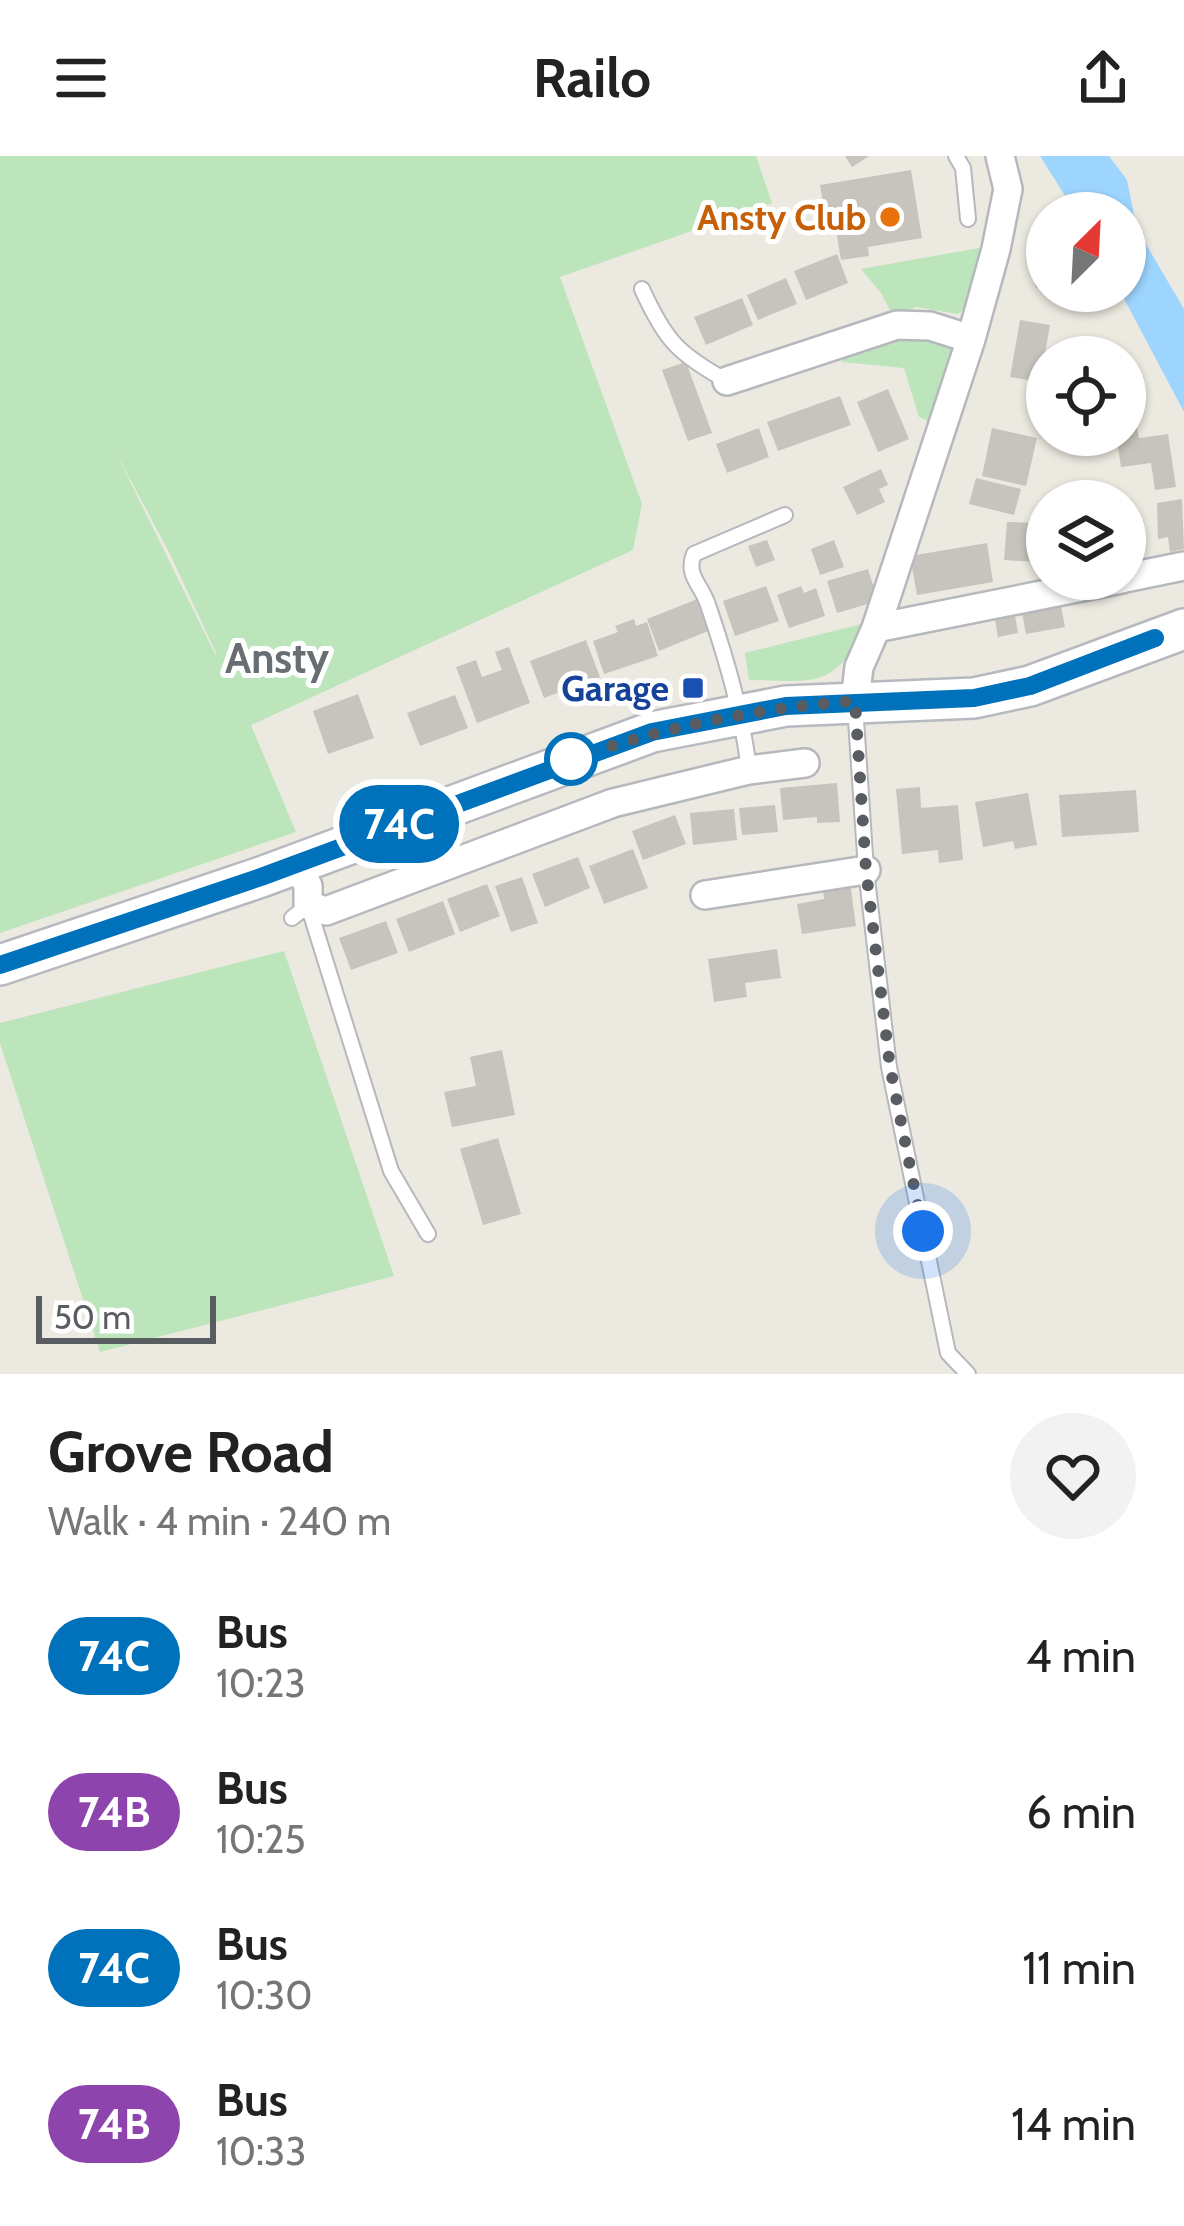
<!DOCTYPE html>
<meta charset="utf-8">
<style>
body{margin:0;font-family:Cabin,sans-serif;background:#f2f2f2;color:#222;height:100vh;display:flex;flex-direction:column;font-size:45px;white-space:nowrap}
*{box-sizing:border-box;margin:0}
p{font-size:39px;color:#767676}
.icon{flex:none;width:66px;height:66px;fill:none;stroke:currentColor;stroke-width:2;stroke-linecap:round;stroke-linejoin:round}
.map{position:relative;height:1218px;overflow:hidden}
.side{display:flex;flex-direction:column;background:#fff;flex:1}
.side>*{flex:none}
.badge{padding:0 24px;border-radius:39px;font-size:42px;line-height:78px}
.needle{width:78px;rotate:24deg}
.buttons{position:absolute;left:1026px;top:36px;display:grid;gap:24px}
.buttons a{display:grid;place-items:center;width:120px;height:120px;border-radius:50%;background:#fff;box-shadow:0 3px 9px #0004;font-size:60px}
.scale{position:absolute;left:36px;bottom:30px;width:180px;box-sizing:border-box;padding-left:12px;border:6px solid #595c61;border-top:0;font-size:33px;line-height:42px;white-space:nowrap;color:#595c61;-webkit-text-stroke:9px #fff;paint-order:stroke}
.you{position:absolute;width:60px;height:60px;margin:-30px;border:9px solid #fff;border-radius:50%;background:#1a73e8;box-shadow:0 0 0 18px #1a73e833}
.map>.badge{position:absolute;translate:-50% -50%;box-shadow:0 0 0 6px #fff}
.round{display:grid;place-items:center;flex:none;width:126px;height:126px;border-radius:63px;background:#f2f2f2}
.summary{display:flex;align-items:center;justify-content:space-between;height:204px;padding:0 48px}
h1{font-size:57px;font-weight:700;line-height:90px}
ul{padding:0;list-style:none}
li{display:flex;align-items:center;gap:36px;height:156px;padding:0 48px}
li div{flex:1}
li b{display:block;font-size:45px}
li em{font-style:normal}
li .badge{min-width:132px;font-weight:700;text-align:center}
header{display:flex;justify-content:space-between;align-items:center;height:156px;padding:0 48px;background:#fff;font-size:54px;font-weight:700}
.map>svg:first-child{display:block}
</style>
<header><svg class="icon" aria-label="menu" viewBox="0 0 24 24"><path d="M4 6h16M4 12h16M4 18h16"/></svg>Railo<svg class="icon" aria-label="share" viewBox="0 0 24 24"><path d="M12 15V3M7 8l5-5 5 5M5 13v7h14v-7"/></svg></header>
<div class="map">
<svg width="1184" height="1218" viewBox="0 0 1184 1218">
<rect width="100%" height="100%" fill="#ece9e0"/>
<!-- green -->
<path fill="#bce5bb" fill-rule="evenodd" d="M0 0H756L772 47 560 121 642 348 633 394 251 569 296 676 0 777ZM115 295 169 396 217 499 215 498Z
M985 91 970 147 958 158 916 151 892 158 881 137 861 113Z
M899 172 957 191 930 266 919 261 904 212 842 206 843 197Z
M862 468 866 472C831 534 815 525 749 524L745 497Z
M284 795 394 1120 100 1196 0 887V867Z"/>
<!-- water -->
<path fill="#9dd5ff" d="M1040 0H1109L1127 24 1137 73 1184 153V256L1120 135H1125V57H1076Z"/>
<!-- building -->
<path fill="#c7c4bd" d="M845 0H869L852 11Z
M911 14 922 82 868 91 869 100 841 104 836 75 828 76 820 29Z
M1033 84 1047 88V134L1035 131 1040 112 1027 109Z
M837 98 848 127 806 144 794 115Z
M786 122 797 148 758 164 747 139Z
M742 142 753 169 706 189 694 161Z
M1020 164 1050 169 1040 226 1010 221Z
M686 206 712 277 688 285 662 214Z
M888 233 909 283 878 296 857 246Z
M840 240 851 269 778 295 767 266Z
M1135 260 1139 282 1168 278 1176 331 1155 334 1151 307 1121 311 1116 279H1125V261Z
M759 272 769 301 727 317 716 288Z
M992 272 1037 282 1026 330 982 320Z
M881 313 888 329 879 333 885 346 857 359 843 331Z
M976 322 1021 333 1014 359 969 348Z
M1182 343 1184 393 1170 396 1168 381 1158 383 1157 347Z
M1007 366 1038 367 1035 406 1004 404Z
M767 384 775 404 756 411 748 390Z
M834 384 844 411 820 419 811 393Z
M987 387 993 426 917 439 910 400Z
M1140 394 1143 414 1125 416V396Z
M868 413 878 445 837 457 827 425Z
M766 430 779 465 735 480 723 445Z
M801 430 804 437 816 432 825 460 789 472 777 439Z
M700 442 713 473 659 495 647 463Z
M1060 444 1065 471 1026 478 1021 451Z
M1013 448 1018 477 998 481 993 452Z
M634 463 636 470 647 466 658 500 604 518 593 485 618 476 615 470Z
M586 484 600 521 544 542 530 505Z
M509 491 530 547 477 567 456 511 476 504 482 521 502 514 495 496Z
M358 538 374 582 328 598 313 555Z
M455 539 468 572 420 590 407 557Z
M837 627 840 666 817 667V661L783 664 780 632Z
M920 631 921 652 958 649 963 704 939 707 938 694 902 698 896 633Z
M1136 634 1139 676 1062 681 1059 639Z
M1028 637 1037 689 1015 693 1013 685 983 691 975 646Z
M775 649 778 676 742 679 739 652Z
M734 653 737 684 693 689 690 657Z
M675 659 686 688 643 704 632 675Z
M633 693 648 732 604 748 589 710Z
M578 701 590 732 545 751 532 718Z
M522 721 538 767 511 776 495 730Z
M850 727 856 770 802 778 797 748 824 743 823 731Z
M487 728 500 760 460 776 447 743Z
M443 745 455 778 409 796 396 763Z
M386 765 398 797 351 814 339 782Z
M777 793 781 822 745 827 747 841 714 846 708 803Z
M502 894 515 959 452 971 444 936 476 930 470 901Z
M498 982 521 1058 483 1069 460 993Z"/>
<g fill="none" stroke-linecap="round" stroke-linejoin="round">
<!-- lane casing -->
<g stroke="#b6b8bd" stroke-width="18">
<path id="lane" d="M956 0 963 12 968 63
M642 133C665 184 678 198 727 225
M855 549 866 714 889 911 948 1197 968 1218
M749 614C742 556 727 505 708 449 702 429 685 420 694 398L785 359
M292 762 308 749 391 1015 428 1078"/>
</g>
<!-- street casing -->
<g stroke="#b6b8bd" stroke-width="32">
<path id="street" d="M727 225 897 169 930 170 971 183
M1125 422 1184 410
M876 472 1122 423
M855 545 859 511 876 472 971 183 996 93 1008 33 1000 0
M297 706 308 730V749L326 755 613 647 749 614 805 607
M705 739 866 714"/>
</g>
<!-- secondary casing -->
<g stroke="#b6b9bf" stroke-width="44">
<path id="secondary" d="M0 809 261 721 652 576 786 550 974 542 1030 530 1184 473"/>
</g>
<!-- lane -->
<use href="#lane" stroke="#fff" stroke-width="14"/>
<!-- street -->
<use href="#street" stroke="#fff" stroke-width="27"/>
<!-- secondary -->
<use href="#secondary" stroke="#fff" stroke-width="39"/>
</g>
<g fill="none" stroke-linecap="round" stroke-linejoin="round">
<!-- line casing -->
<g stroke="#fff" stroke-width="27">
<path id="line" d="M0 809 261 721 652 576 786 550 974 542 1030 530 1155 482"/>
</g>
<!-- line -->
<use href="#line" stroke="#0072bc" stroke-width="18"/>
<!-- walk -->
<path stroke="#595c61" stroke-width="12" stroke-dasharray="0 21.6" d="M571 603 551 611C651 573 749 553 855 545L866 714 890 911 923 1075"/>
</g>
<!-- markers -->
<circle fill="#e8710a" stroke="#fff" stroke-width="4.5" cx="890" cy="61" r="12"/>
<rect fill="#1a4fb4" stroke="#fff" stroke-width="4.5" x="681" y="520" width="24" height="24" rx="6"/>
<circle fill="#fff" stroke="#0072bc" stroke-width="6" cx="571" cy="603" r="24"/>
<g text-anchor="middle" stroke-width="10" stroke-linejoin="round" paint-order="stroke">
<!-- food labels -->
<g font-size="36" font-weight="bold" fill="#c56008" stroke="#fff" text-anchor="end">
<text x="866" y="74">Ansty Club</text>
</g>
<!-- transit labels -->
<g font-size="36" font-weight="bold" fill="#164399" stroke="#fff" text-anchor="end">
<text x="669" y="545">Garage</text>
</g>
<!-- quarter labels -->
<g font-size="42" font-weight="bold" fill="#696e73" stroke="#fff">
<text x="277" y="517">Ansty</text>
</g>
</g>
</svg>
<div class="buttons">
<a><svg class="needle" viewBox="-14 -14 28 28"><path d="M0-13l5 13h-10z" fill="#e53935"/><path d="M0 13l5-13h-10z" fill="#767676"/></svg></a>
<a><svg class="icon" aria-label="locate" viewBox="0 0 24 24"><circle cx="12" cy="12" r="6"/><path d="M12 2v4M12 18v4M2 12h4M18 12h4"/></svg></a>
<a><svg class="icon" aria-label="layers" viewBox="0 0 24 24"><path d="M12 4l9 5-9 5-9-5zM3 14l9 5 9-5"/></svg></a>
</div>
<div class="scale">50 m</div>
<div class="you" style="left:923px;top:1075px"></div>
<b class="badge" style="left:399px;top:668px;background:#0072bc;color:#fff">74C</b>
</div>
<section class="side">
<div class="summary"><div><h1>Grove Road</h1><p>Walk · 4 min · 240 m</p></div><a class="round"><svg class="icon" aria-label="heart" viewBox="0 0 24 24"><path d="M12 20l-8-8c-3-5 5-10 8-4 3-6 11-1 8 4z"/></svg></a></div>
<ul>
<li><span class="badge" style="background:#0072bc;color:#fff">74C</span><div><b>Bus</b><p>10:23</p></div><em>4 min</em></li>
<li><span class="badge" style="background:#8e44ad;color:#fff">74B</span><div><b>Bus</b><p>10:25</p></div><em>6 min</em></li>
<li><span class="badge" style="background:#0072bc;color:#fff">74C</span><div><b>Bus</b><p>10:30</p></div><em>11 min</em></li>
<li><span class="badge" style="background:#8e44ad;color:#fff">74B</span><div><b>Bus</b><p>10:33</p></div><em>14 min</em></li>
</ul>
</section>
